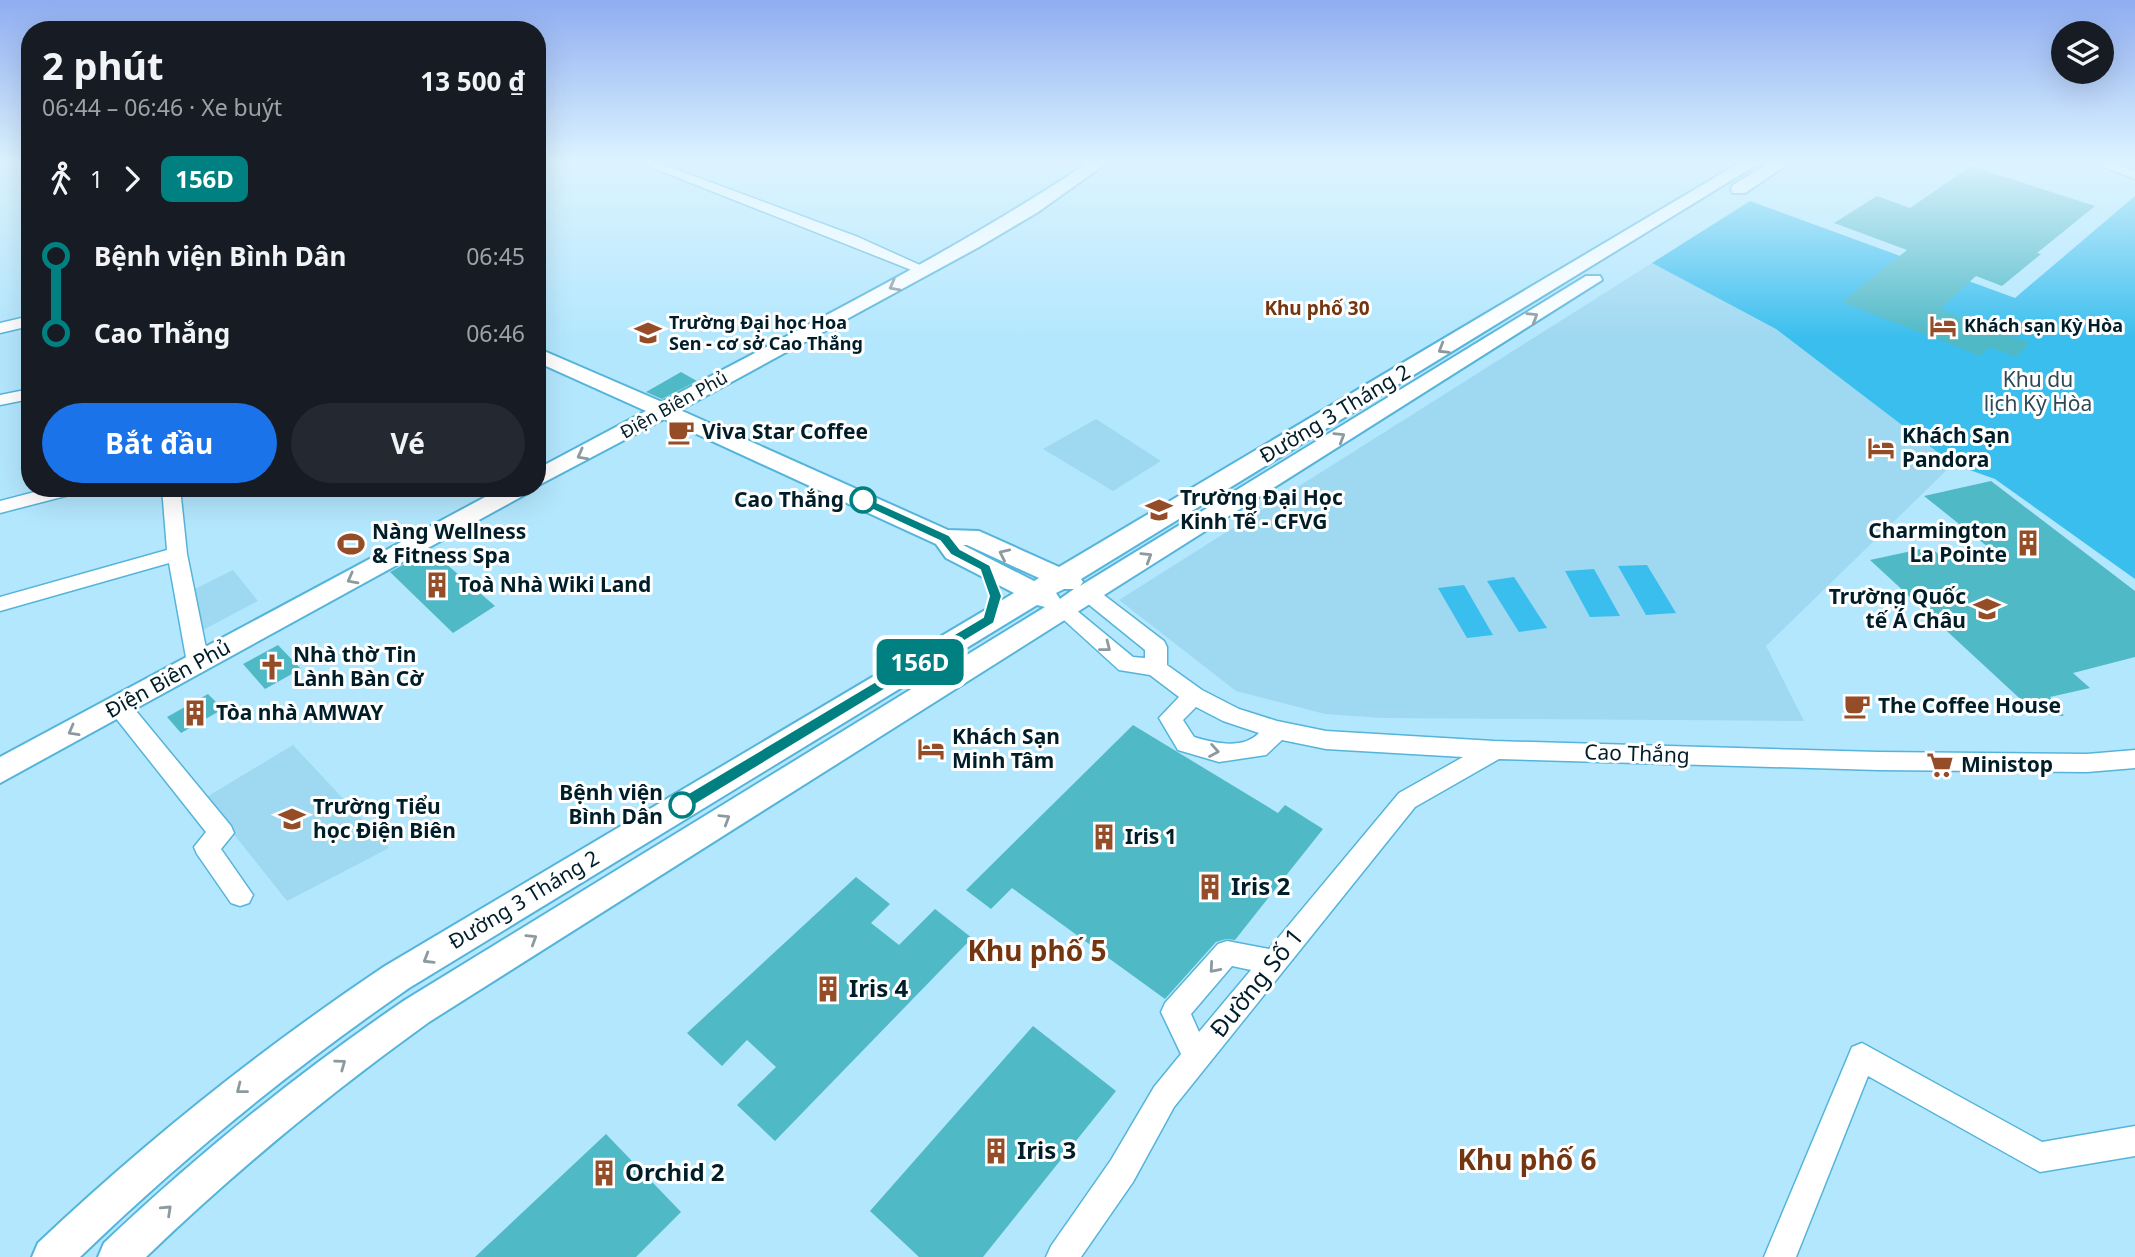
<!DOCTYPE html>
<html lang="vi">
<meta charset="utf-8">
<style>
body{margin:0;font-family:"Noto Sans",sans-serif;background:#242831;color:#f1f3f6;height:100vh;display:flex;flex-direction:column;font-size:26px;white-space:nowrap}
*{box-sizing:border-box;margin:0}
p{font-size:23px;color:#9ea1a6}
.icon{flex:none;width:38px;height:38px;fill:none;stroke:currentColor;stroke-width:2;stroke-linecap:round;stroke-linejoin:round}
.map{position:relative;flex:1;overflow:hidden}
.drawer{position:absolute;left:21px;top:21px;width:525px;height:476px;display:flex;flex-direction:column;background:#171b24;border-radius:28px;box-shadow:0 7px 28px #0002}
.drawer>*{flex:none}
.badge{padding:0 14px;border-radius:10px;font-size:24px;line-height:46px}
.controls{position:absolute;left:2051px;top:21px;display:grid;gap:14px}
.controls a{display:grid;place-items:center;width:63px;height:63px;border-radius:50%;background:#171b24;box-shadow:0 7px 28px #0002;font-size:35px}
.map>.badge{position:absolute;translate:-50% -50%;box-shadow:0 0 0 4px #fff}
.legs{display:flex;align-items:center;gap:10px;height:77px;padding:0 21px;font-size:23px}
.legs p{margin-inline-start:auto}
.headline{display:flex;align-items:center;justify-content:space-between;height:119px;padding:0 21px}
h1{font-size:38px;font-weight:700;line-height:52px}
.action{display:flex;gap:14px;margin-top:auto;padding:14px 21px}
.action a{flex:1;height:80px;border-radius:42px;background:#1a73e8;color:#fff;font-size:28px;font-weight:700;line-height:80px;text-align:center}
.action a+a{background:#242831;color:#f1f3f6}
ul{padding:0 21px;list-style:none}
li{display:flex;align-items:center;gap:24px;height:77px;font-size:26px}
li i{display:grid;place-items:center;width:10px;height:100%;margin:0 9px;background:currentColor}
li i::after{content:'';width:18px;height:18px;margin:-9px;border:5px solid;border-radius:50%;background:#171b24}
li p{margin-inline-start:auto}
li:first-child i{background:linear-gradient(#0000 50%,currentColor 0)}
li:last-child i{background:linear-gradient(currentColor 50%,#0000 0)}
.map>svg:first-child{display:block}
</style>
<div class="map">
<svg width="2135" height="1257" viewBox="0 0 2135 1257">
<rect width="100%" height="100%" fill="#b3e7fe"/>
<!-- built -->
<path fill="#9fd8f1" d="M1652 263 1776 329 1953 464 1766 646 1804 721 1383 718 1325 714 1236 691 1119 600Z
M1096 419 1161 461 1113 491 1043 449Z
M233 570 258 601 203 630 187 593Z
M293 745 389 848 287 901 205 798Z"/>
<!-- green -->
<path fill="#3abeee" d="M2135 196V579L1995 479 1953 464 1776 329 1652 263 1750 201 2015 298Z
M1647 565 1676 613 1646 615 1618 566Z
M1594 569 1620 616 1590 617 1565 571Z
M1514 577 1547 628 1519 632 1487 581Z
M1464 585 1493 635 1467 638 1438 588Z"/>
<!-- building -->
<path fill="#50b9c6" d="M1971 166 2095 206 2037 253 2041 254 2002 286 1976 276 1940 309 2030 343 2016 357 1990 347 1980 356 1842 302 1907 250 1834 223 1877 196 1910 208Z
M681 372 697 381 662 399 646 392Z
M1991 481 2135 591V657L2073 673 2090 688 2050 697 2064 716 2041 714 2030 708 1870 560 1930 547 1943 558 1988 547 1924 496Z
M430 550 495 606 453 633 390 572Z
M278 645 301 669 265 689 243 664Z
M208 694 223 709 181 733 167 717Z
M1133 725 1278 813 1285 805 1323 829 1235 940 1226 939 1216 942 1165 999 1012 888 991 909 966 890Z
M856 877 890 904 871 923 899 945 935 909 972 938 775 1141 737 1105 776 1067 747 1040 722 1066 687 1033Z
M1033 1026 1116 1091 983 1257H919L870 1211Z
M606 1134 681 1212 636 1257H475Z"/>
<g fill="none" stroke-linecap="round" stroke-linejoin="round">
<!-- minor casing -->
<g stroke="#55b4da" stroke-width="3">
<path id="minor" d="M638 162H656L858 237 931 270 929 273H919Z
M2092 162H2111L2135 171V179Z
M30 316V326L0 333V323Z
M30 389V399L0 405V395Z
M50 488H83L81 492 0 513V501Z
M162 488H180L187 554 209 663 206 669 198 671 190 669 187 663 169 563 0 611V597L167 550Z
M1089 587 1096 589 1164 641 1167 647V665L1202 690 1239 709 1277 721 1326 731 1494 741 1878 752 2087 754 2135 750V768L2087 772 1878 770 1499 759 1415 807 1174 1107 1133 1182 1081 1257H1046L1051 1246 1111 1160 1154 1087 1181 1054 1161 1012 1165 1003 1218 944 1227 941 1269 949 1399 793 1463 757 1326 749 1282 740 1266 755 1219 762 1178 750 1159 718 1179 697 1150 675 1119 670 1053 610 1056 605 1063 603 1070 605 1133 657 1145 658V650L1082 599 1079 594 1082 589ZM1196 707 1223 721 1259 733C1243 750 1214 743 1194 737L1183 720ZM1232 966 1251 970 1199 1032 1191 1014Z
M119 697 127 700 231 826 234 833 221 849 253 895 249 903 240 906 231 903 197 854 194 847 206 832 111 712 108 706 111 700Z
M1862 1043 2042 1142 2135 1126V1156L2040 1172 1868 1076 1796 1257H1764L1852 1047Z"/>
</g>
<!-- major casing -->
<g stroke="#55b4da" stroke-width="4">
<path id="major" d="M1089 162H1108L1038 212 979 247 680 410 948 530 979 531 1059 567 1741 162H1761L1081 579 1083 582 1080 586 1586 276H1600L1602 280 429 1022C329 1094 235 1171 146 1257H98L104 1243C198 1154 298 1073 405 1000L1045 607 1037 605 409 988C292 1069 182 1158 80 1257H32L38 1243C146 1141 261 1049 385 966L1014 593 946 558 936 544 664 419 537 486V469L646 411 537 362V348L662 402C806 325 953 253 1089 162ZM963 545H967L1039 578 1034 581ZM1064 589H1074L1060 599 1056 593Z
M1771 162H1791L1745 193H1733L1731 189 1733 185Z
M502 488H531L528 493 0 783V757Z"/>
</g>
<!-- minor -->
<use href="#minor" fill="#fff" fill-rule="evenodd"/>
<!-- major -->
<use href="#major" fill="#fff" fill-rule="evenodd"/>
</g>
<!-- one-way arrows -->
<defs><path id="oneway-chevron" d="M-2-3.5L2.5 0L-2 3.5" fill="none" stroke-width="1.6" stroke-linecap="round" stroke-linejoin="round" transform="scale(1.75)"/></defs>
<g stroke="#8c9a9f">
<use href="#oneway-chevron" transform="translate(894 286) rotate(152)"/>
<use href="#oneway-chevron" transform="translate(1533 317) rotate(-32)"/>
<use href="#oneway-chevron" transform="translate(1443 349) rotate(149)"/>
<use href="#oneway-chevron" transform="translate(1340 437) rotate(-32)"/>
<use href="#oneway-chevron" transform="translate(582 455) rotate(152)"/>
<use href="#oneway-chevron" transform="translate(1004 554) rotate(-155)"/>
<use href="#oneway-chevron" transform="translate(1147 557) rotate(-32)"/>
<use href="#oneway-chevron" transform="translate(352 579) rotate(152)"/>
<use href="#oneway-chevron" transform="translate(1106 647) rotate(38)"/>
<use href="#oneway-chevron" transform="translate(73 731) rotate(151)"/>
<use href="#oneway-chevron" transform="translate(1214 751) rotate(10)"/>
<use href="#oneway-chevron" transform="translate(725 819) rotate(-32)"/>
<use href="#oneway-chevron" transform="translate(532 939) rotate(-32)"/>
<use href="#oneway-chevron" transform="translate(428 959) rotate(149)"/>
<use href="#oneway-chevron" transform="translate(1214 968) rotate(131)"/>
<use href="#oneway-chevron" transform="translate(341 1064) rotate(-36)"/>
<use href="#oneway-chevron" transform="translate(241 1089) rotate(142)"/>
<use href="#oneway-chevron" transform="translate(167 1210) rotate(-43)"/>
</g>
<!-- sky -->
<linearGradient id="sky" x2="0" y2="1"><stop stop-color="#8fadf1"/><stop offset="0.48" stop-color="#ddf4ff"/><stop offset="1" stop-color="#ddf4ff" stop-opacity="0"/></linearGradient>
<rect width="2135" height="338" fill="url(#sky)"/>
<!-- line-1 -->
<path fill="#008080" stroke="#fff" stroke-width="2" d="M863 496 949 535 960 549 990 565 1002 596 994 623 688 809H677L675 805 677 800 983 617 989 596 980 570 951 555 940 541 858 503V497Z"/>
<!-- icons -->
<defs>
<g id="hotel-bare" transform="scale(2.1)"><path d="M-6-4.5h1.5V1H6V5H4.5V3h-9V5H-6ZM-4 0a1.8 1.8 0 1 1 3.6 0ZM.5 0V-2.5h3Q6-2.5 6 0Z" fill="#944d27" stroke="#fff" stroke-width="2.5" paint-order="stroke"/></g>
<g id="university-bare" transform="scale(2.1)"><path d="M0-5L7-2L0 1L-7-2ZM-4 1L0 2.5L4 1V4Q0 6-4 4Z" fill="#944d27" stroke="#fff" stroke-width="2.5" paint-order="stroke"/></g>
<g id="cafe-bare" transform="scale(2.1)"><path d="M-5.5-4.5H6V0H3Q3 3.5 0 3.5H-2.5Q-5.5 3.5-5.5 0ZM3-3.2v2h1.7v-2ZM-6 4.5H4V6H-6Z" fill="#944d27" stroke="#fff" stroke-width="2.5" paint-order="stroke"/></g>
<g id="building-bare" transform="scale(2.1)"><path d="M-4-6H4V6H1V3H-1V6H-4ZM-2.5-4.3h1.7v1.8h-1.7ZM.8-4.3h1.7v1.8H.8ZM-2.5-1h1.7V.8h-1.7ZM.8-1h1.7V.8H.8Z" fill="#944d27" stroke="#fff" stroke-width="2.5" paint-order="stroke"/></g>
<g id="stadium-bare" transform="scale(2.1)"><path d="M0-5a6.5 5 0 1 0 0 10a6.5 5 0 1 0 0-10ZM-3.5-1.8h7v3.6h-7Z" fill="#944d27" stroke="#fff" stroke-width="2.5" paint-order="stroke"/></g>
<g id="school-bare" transform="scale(2.1)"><path d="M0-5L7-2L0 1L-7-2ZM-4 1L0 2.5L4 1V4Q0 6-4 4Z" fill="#944d27" stroke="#fff" stroke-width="2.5" paint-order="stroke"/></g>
<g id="church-bare" transform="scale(2.1)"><path d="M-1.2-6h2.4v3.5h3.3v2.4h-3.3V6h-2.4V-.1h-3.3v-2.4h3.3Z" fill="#944d27" stroke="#fff" stroke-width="2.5" paint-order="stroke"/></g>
<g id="supermarket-bare" transform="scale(2.1)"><path d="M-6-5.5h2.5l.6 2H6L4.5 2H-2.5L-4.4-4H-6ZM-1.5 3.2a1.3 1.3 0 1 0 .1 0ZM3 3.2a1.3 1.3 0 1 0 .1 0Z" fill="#944d27" stroke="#fff" stroke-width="2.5" paint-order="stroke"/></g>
</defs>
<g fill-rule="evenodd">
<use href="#hotel-bare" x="1943" y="326"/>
<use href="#university-bare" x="648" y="333"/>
<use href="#cafe-bare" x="681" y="432"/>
<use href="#hotel-bare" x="1881" y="448"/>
<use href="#university-bare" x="1159" y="510"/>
<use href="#building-bare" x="2028" y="543"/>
<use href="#stadium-bare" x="351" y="544"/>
<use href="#building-bare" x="437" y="585"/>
<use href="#school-bare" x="1987" y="609"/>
<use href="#church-bare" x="272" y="667"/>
<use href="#cafe-bare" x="1857" y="706"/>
<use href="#building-bare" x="195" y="713"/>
<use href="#hotel-bare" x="931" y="749"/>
<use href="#supermarket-bare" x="1940" y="765"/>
<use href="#school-bare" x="292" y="819"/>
<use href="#building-bare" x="1104" y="837"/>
<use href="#building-bare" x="1210" y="887"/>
<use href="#building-bare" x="828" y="989"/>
<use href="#building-bare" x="996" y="1151"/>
<use href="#building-bare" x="604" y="1173"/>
</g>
<!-- markers -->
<g fill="#fff" stroke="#008080" stroke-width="3.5">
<circle cx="863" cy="500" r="12"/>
<circle cx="682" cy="805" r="12"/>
</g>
<g text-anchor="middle" stroke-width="6" stroke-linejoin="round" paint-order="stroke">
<!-- far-poi labels -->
<g font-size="18" font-weight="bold" fill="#001e29" stroke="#fff" text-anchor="start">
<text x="669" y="329">Trường Đại học Hoa<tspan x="669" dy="21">Sen - cơ sở Cao Thắng</tspan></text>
<text x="1964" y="332">Khách sạn Kỳ Hòa</text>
</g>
<!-- far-street labels -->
<g font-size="18" fill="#001e29" stroke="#fff">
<text transform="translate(674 405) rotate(-29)" y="6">Điện Biên Phủ</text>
</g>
<!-- far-neighbourhood labels -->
<g font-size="19" font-weight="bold" fill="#743511" stroke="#fff">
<text x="1317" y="315">Khu phố 30</text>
</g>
<!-- park labels -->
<g font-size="21" fill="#2e4955" stroke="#fff">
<text x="2038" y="387">Khu du<tspan x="2038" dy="24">lịch Kỳ Hòa</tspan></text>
</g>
<!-- street labels -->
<g font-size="21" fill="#001e29" stroke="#fff">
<text transform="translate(1335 414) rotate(-31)" y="7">Đường 3 Tháng 2</text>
<text transform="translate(168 679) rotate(-29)" y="7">Điện Biên Phủ</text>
<text transform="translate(1637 754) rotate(2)" y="7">Cao Thắng</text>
<text transform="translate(524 900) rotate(-31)" y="7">Đường 3 Tháng 2</text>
</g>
<!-- poi labels -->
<g font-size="21" font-weight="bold" fill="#001e29" stroke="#fff" text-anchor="start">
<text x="702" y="439">Viva Star Coffee</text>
<text x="1902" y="443">Khách Sạn<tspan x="1902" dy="24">Pandora</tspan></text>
<text x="1180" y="505">Trường Đại Học<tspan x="1180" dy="24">Kinh Tế - CFVG</tspan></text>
<text x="2007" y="538" text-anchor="end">Charmington<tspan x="2007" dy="24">La Pointe</tspan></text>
<text x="372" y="539">Nàng Wellness<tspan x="372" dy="24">&amp; Fitness Spa</tspan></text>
<text x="458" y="592">Toà Nhà Wiki Land</text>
<text x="1966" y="604" text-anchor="end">Trường Quốc<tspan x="1966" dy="24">tế Á Châu</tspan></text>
<text x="293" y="662">Nhà thờ Tin<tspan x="293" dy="24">Lành Bàn Cờ</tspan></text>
<text x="1878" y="713">The Coffee House</text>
<text x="216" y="720">Tòa nhà AMWAY</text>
<text x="952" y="744">Khách Sạn<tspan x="952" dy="24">Minh Tâm</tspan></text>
<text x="1961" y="772">Ministop</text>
<text x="313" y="814">Trường Tiểu<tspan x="313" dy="24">học Điện Biên</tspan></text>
<text x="1125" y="844">Iris 1</text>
</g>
<!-- stop labels -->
<g font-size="21" font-weight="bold" fill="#001e29" stroke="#fff" text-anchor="end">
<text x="844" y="507">Cao Thắng</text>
<text x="663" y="800">Bệnh viện<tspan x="663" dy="24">Bình Dân</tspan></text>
</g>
<!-- near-poi labels -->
<g font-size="24" font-weight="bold" fill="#001e29" stroke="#fff" text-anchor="start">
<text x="1231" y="895">Iris 2</text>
<text x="849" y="997">Iris 4</text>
<text x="1017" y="1159">Iris 3</text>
<text x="625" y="1181">Orchid 2</text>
</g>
<!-- near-street labels -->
<g font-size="24" fill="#001e29" stroke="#fff">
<text transform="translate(1257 983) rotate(-51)" y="8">Đường Số 1</text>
</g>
<!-- near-neighbourhood labels -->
<g font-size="28" font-weight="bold" fill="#743511" stroke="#fff">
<text x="1037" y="961">Khu phố 5</text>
<text x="1527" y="1170">Khu phố 6</text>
</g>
</g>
</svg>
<div class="controls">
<a><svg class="icon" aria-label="layers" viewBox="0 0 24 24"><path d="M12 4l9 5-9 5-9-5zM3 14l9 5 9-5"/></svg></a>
</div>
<b class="badge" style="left:920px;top:662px;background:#008080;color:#fff">156D</b>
<section class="drawer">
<div class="headline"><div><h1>2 phút</h1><p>06:44 – 06:46 · Xe buýt</p></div><b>13 500 ₫</b></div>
<div class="legs"><svg class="icon" aria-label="walk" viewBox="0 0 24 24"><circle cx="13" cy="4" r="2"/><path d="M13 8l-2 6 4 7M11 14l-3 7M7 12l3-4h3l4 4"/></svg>1<svg class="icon" aria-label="forward" viewBox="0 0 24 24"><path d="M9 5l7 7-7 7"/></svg><b class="badge" style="background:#008080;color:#fff">156D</b></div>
<ul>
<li><i style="color:#008080"></i><b>Bệnh viện Bình Dân</b><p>06:45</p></li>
<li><i style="color:#008080"></i><b>Cao Thắng</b><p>06:46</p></li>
</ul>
<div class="action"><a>Bắt đầu</a><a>Vé</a></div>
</section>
</div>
